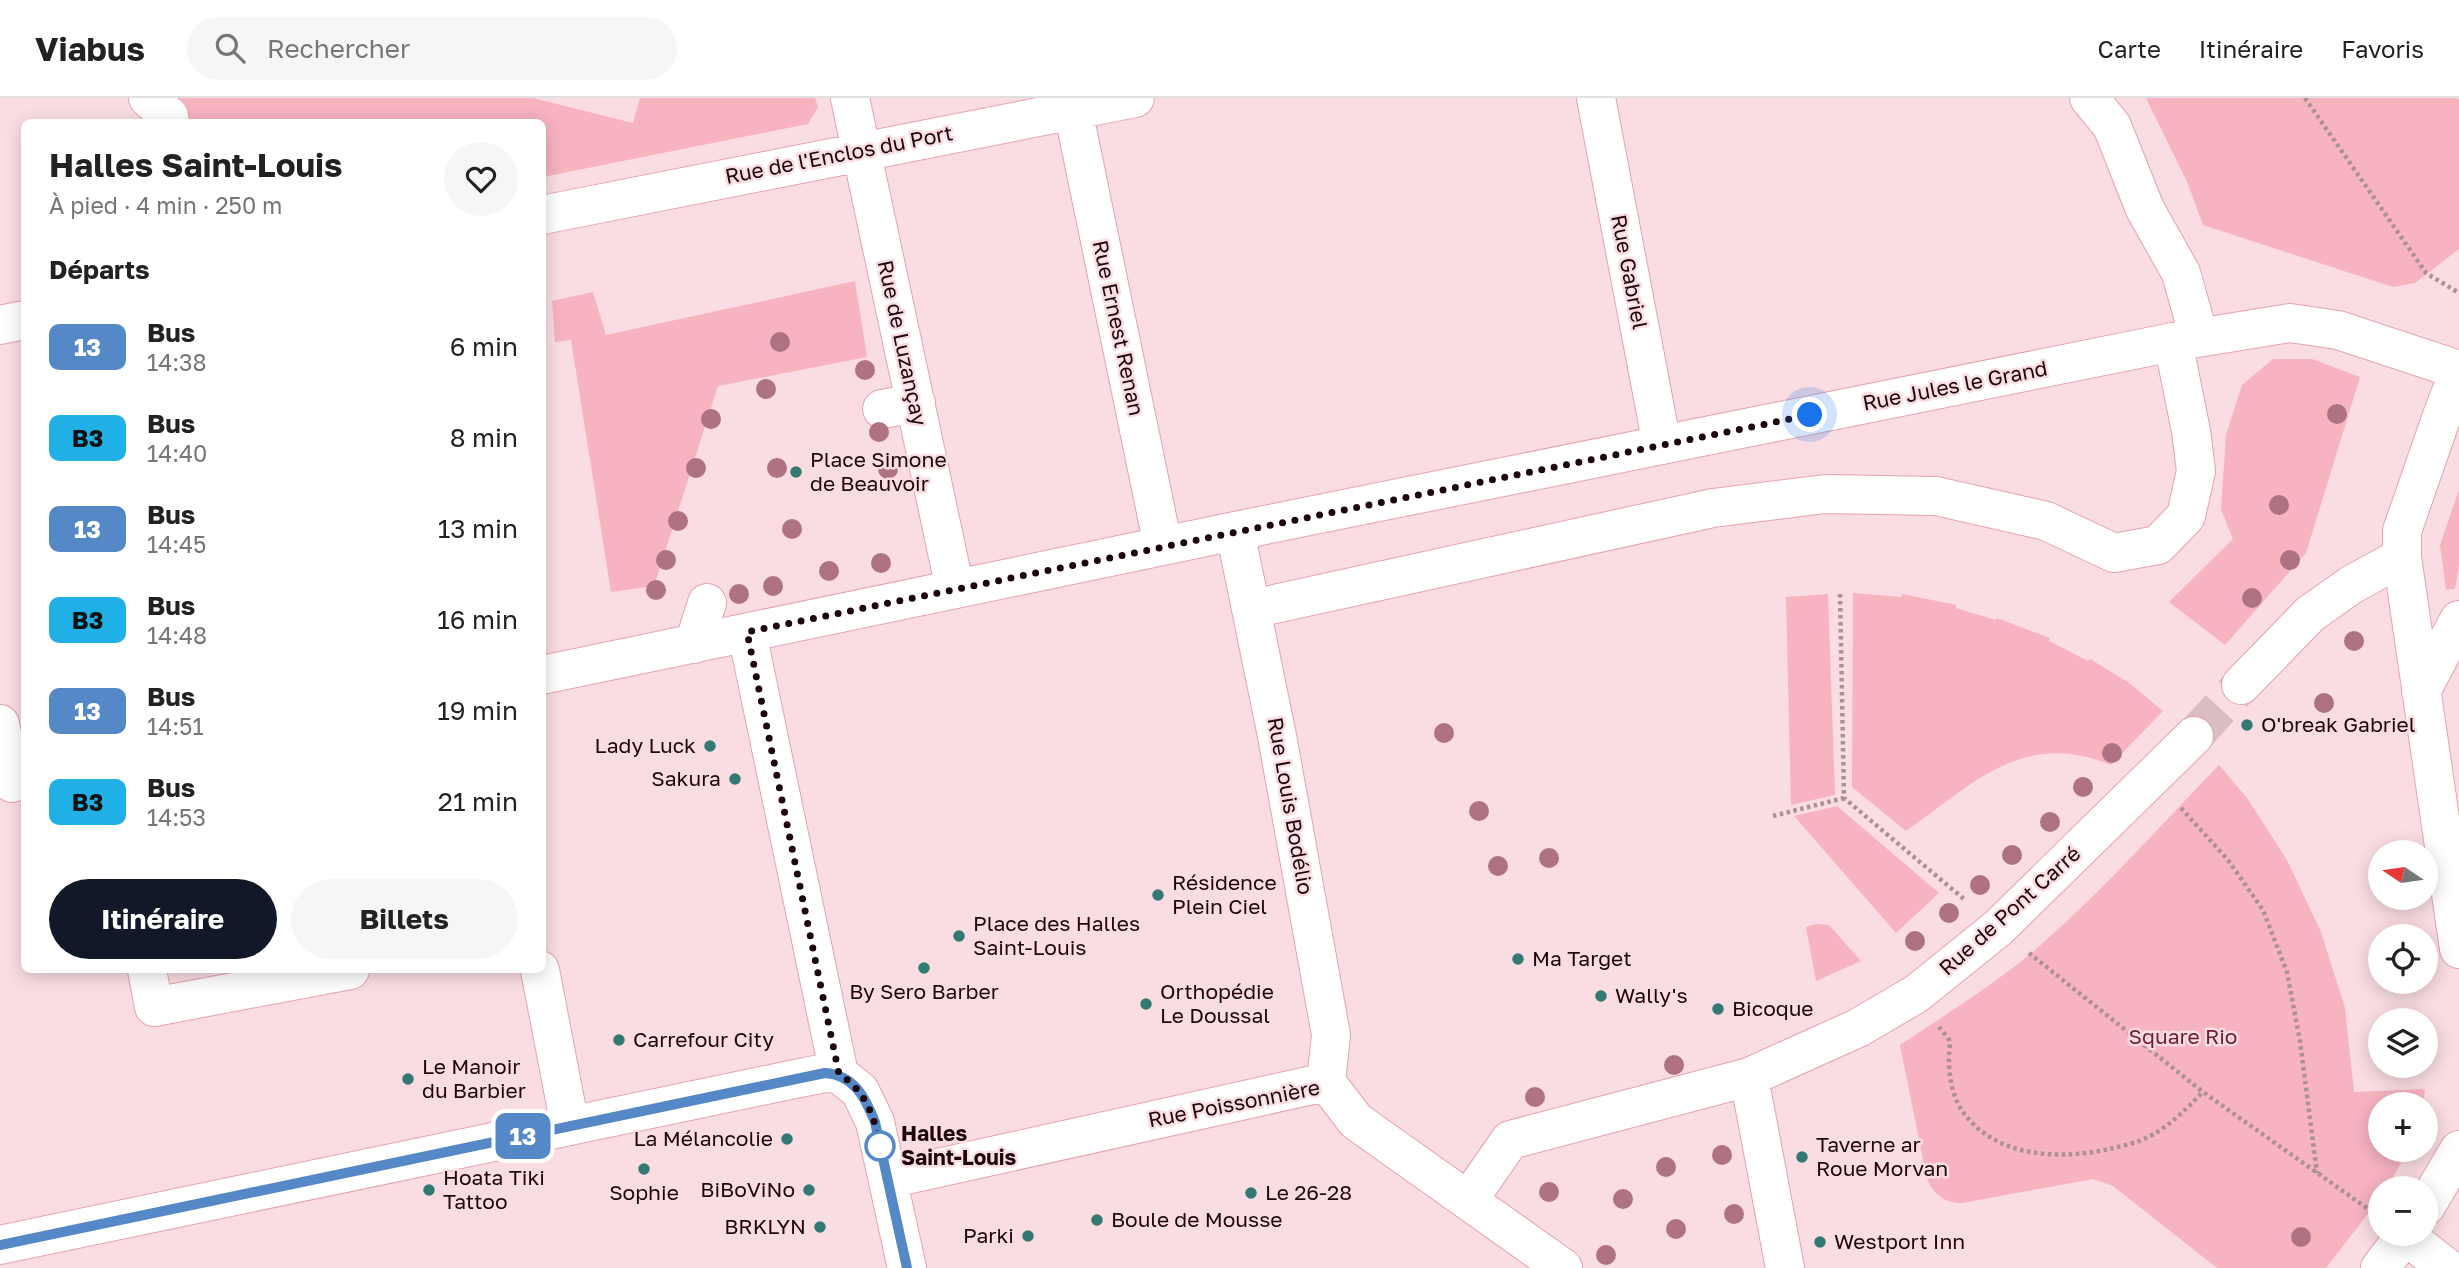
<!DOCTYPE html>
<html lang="fr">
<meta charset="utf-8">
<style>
body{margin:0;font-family:"Golos Text",sans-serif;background:#f6f6f6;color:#222;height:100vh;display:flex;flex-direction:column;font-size:26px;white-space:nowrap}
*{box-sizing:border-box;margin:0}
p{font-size:23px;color:#767676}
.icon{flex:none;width:38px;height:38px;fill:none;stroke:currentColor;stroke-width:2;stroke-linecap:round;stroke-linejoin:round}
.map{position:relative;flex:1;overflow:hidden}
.drawer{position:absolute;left:21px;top:21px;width:525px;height:854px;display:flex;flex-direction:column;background:#fff;border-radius:10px;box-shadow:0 4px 18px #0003}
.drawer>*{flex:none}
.badge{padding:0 14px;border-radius:10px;font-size:24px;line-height:46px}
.needle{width:46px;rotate:283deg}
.buttons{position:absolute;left:2368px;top:742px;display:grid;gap:14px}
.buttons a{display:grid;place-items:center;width:70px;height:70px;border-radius:50%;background:#fff;box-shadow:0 4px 18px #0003;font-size:35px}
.you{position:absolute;width:35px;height:35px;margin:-18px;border:5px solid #fff;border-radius:50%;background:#1a73e8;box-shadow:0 0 0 10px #1a73e833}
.map>.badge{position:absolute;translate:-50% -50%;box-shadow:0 0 0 4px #fff}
h2{padding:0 28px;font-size:26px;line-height:63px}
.round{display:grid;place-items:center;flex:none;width:74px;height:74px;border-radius:37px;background:#f6f6f6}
.head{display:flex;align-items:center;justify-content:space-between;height:119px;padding:0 28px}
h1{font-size:33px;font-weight:700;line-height:52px}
.primary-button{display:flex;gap:14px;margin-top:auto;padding:14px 28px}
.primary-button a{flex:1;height:80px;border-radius:42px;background:#111827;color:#fff;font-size:28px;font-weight:700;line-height:80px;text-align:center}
.primary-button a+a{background:#f6f6f6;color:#222}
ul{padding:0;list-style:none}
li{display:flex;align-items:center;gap:21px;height:91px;padding:0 28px}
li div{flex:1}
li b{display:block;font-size:26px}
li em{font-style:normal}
li .badge{min-width:77px;font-weight:700;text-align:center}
header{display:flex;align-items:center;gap:42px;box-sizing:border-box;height:98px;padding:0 35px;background:#fff;border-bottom:2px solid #e0e0e0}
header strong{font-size:33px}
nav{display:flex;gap:38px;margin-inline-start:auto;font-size:24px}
.search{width:490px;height:63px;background:#f6f6f6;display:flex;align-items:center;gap:18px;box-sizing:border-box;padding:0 24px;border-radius:38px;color:#767676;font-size:26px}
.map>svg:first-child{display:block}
</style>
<header>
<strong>Viabus</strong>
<div class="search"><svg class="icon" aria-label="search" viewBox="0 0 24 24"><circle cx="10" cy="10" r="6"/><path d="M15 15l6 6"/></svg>Rechercher</div>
<nav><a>Carte</a><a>Itinéraire</a><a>Favoris</a></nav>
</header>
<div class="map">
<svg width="2459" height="1170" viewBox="0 0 2459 1170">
<rect width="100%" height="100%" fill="#fadde2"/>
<!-- green -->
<path fill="#f7b3bf" d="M177 0H533L633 25 640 0H815L818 9 808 26 543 79 542 24H183Z
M2146 0H2456L2459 2V151L2415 185 2393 189 2203 127 2188 86Z
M855 183 867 259 718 288 654 488 611 494 571 242 555 244 552 203 593 194 606 237Z
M2273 261H2312L2360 279 2306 455 2225 547 2169 504 2233 441 2221 411 2226 337 2242 287Z
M2459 392V468L2455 491 2446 492 2440 447Z
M1853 495 1901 499 1903 496 1956 507V510L1996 522 1997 520 2050 540 2049 543 2088 563 2090 561 2128 584 2163 613 2111 667C2023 631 1974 685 1906 733L1852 689Z
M1828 496 1835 697 1791 707 1786 499Z
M2219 667 2247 700 2287 762 2321 834 2345 910 2354 994 2425 991 2423 1006H2380V1052H2408L2387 1090H2380V1100L2326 1170H2217L2113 1088 2093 1081 1962 1105C1945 1105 1934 1097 1927 1081L1900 947C1949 914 1999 884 2043 845 2106 789 2161 727 2219 667Z
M1837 708 1939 795 1896 835 1794 718Z
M1816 826 1829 827 1861 863 1816 883 1806 829Z"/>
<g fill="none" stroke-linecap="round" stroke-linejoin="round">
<!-- minor-tunnel -->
<path stroke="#d9bdc2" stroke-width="38" stroke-dasharray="38 19" stroke-linecap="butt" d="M2194 638 2241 587"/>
<!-- minor casing -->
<g stroke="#e6a2ae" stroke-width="40">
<path id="minor" d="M148 0 169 18 170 24
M850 0 955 491
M1596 0 1662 347
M2089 0 2112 28 2145 111 2181 175 2199 239
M1073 12 1163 448
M542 117 1135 0
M0 227 24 222
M2459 274 2443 315 2402 433V459L2459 851
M882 311 916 305
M1235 433 1277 638 1331 937 1326 984
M1252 511 1713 410 1825 396 1936 398 2046 423 2114 455 2158 447 2186 418 2196 373 2191 333 2173 244
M747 535 839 976 860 993 875 1024 907 1170
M694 546 707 505
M542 577 1235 433 2173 244 2290 225 2338 232 2459 272
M2241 587 2310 516 2351 487 2402 459
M2421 593 2459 522
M0 626 12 685
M147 872 154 909 350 872
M540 872 570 1028
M1749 979 1785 1170
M1326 984 1356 1023 1563 1170
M888 1081 1326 984
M1469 1101 1510 1042 1749 979 1858 930 1916 896 1998 830 2194 638
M2426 1108 2459 1052
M2405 1137 2447 1170
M0 1147 790 982 825 975 839 976
M2380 1170 2406 1136"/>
</g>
<!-- path -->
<path stroke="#ab9095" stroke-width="4.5" stroke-dasharray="3.5 3.5" stroke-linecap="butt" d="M2305 0 2426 175 2459 195
M1840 496 1844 700 1965 802
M2181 710 2228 762 2263 812 2287 874 2300 943 2317 1075
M1773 718 1844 700
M2029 855 2203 994 2371 1113
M1939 929C1942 933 1947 938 1949 942 1951 948 1948 957 1949 963 1949 980 1953 1000 1963 1014 1996 1060 2059 1062 2109 1051 2122 1048 2138 1045 2150 1038 2171 1027 2186 1011 2203 994"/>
<!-- minor -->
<use href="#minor" stroke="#fff" stroke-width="38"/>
</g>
<!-- trees -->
<g fill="#ae7283">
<circle cx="780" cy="244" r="10"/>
<circle cx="865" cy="272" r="10"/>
<circle cx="766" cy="291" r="10"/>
<circle cx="2337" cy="316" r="10"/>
<circle cx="711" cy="321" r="10"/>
<circle cx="879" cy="334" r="10"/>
<circle cx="696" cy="370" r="10"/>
<circle cx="777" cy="370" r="10"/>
<circle cx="888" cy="371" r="10"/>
<circle cx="2279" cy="407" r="10"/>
<circle cx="678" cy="423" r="10"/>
<circle cx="792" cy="431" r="10"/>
<circle cx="666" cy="462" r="10"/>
<circle cx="2290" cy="462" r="10"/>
<circle cx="881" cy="465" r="10"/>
<circle cx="829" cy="473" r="10"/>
<circle cx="773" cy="488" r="10"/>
<circle cx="656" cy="492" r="10"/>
<circle cx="739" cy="496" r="10"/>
<circle cx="2252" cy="500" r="10"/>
<circle cx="2354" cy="543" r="10"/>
<circle cx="2324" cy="605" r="10"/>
<circle cx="1444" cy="635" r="10"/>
<circle cx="2112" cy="655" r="10"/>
<circle cx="2083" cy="689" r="10"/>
<circle cx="1479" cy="713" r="10"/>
<circle cx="2050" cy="724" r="10"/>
<circle cx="2012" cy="757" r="10"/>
<circle cx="1549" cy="760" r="10"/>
<circle cx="1498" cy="768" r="10"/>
<circle cx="1980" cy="787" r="10"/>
<circle cx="1949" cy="815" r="10"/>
<circle cx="1915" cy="843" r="10"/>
<circle cx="1674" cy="967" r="10"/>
<circle cx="1535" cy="999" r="10"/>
<circle cx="1722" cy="1057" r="10"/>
<circle cx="1666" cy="1069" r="10"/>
<circle cx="1549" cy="1094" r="10"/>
<circle cx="1623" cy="1101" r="10"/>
<circle cx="1734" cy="1116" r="10"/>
<circle cx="1676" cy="1131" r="10"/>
<circle cx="2301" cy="1139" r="10"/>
<circle cx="1606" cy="1157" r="10"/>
</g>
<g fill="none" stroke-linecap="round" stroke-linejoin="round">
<!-- line casing -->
<g stroke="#fff" stroke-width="16">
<path id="line" d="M0 1147 825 975C854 977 865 999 875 1024L907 1170"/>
</g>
<!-- line -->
<use href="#line" stroke="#5488c7" stroke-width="10"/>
<!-- walk -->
<path stroke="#1e070c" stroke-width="7" stroke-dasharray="0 12.6" d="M880 1048C875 1019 865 992 839 976L747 534 1810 317"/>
</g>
<!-- markers -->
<g fill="#317972" stroke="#fadde2" stroke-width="2.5">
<circle cx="796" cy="374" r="7"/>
<circle cx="2247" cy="627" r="7"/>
<circle cx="710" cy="648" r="7"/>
<circle cx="735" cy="681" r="7"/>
<circle cx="1158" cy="797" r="7"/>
<circle cx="959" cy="838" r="7"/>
<circle cx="1518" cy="861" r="7"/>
<circle cx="924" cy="870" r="7"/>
<circle cx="1601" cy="898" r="7"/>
<circle cx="1146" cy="906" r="7"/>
<circle cx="1718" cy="911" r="7"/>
<circle cx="619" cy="942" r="7"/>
<circle cx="408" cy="981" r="7"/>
<circle cx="787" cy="1041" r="7"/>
<circle cx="1802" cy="1059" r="7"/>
<circle cx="644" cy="1071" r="7"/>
<circle cx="429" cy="1092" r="7"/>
<circle cx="809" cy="1092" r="7"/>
<circle cx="1251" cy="1095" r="7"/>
<circle cx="1097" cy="1122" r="7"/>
<circle cx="820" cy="1129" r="7"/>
<circle cx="1028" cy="1138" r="7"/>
<circle cx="1820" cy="1144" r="7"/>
</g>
<circle fill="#fff" stroke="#5488c7" stroke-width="3.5" cx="880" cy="1048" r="14"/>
<g text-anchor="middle" stroke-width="5" stroke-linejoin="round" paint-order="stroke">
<!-- street labels -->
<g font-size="21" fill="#1e070c" stroke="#fadde2">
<text transform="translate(839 57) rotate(-11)" y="7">Rue de l'Enclos du Port</text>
<text transform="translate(1629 174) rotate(79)" y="7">Rue Gabriel</text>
<text transform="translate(1118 230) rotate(78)" y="7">Rue Ernest Renan</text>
<text transform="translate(902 245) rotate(78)" y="7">Rue de Luzançay</text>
<text transform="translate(1955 288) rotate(-11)" y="7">Rue Jules le Grand</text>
<text transform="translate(1290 708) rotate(80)" y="7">Rue Louis Bodélio</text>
<text transform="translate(2010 813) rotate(-42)" y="7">Rue de Pont Carré</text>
<text transform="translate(1234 1006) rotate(-11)" y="7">Rue Poissonnière</text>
</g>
<!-- poi labels -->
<g font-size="21" fill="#1e070c" stroke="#fadde2" text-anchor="start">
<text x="810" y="369">Place Simone<tspan x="810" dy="24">de Beauvoir</tspan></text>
<text x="2261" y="634">O'break Gabriel</text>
<text x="696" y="655" text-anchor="end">Lady Luck</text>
<text x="721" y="688" text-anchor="end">Sakura</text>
<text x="1172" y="792">Résidence<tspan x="1172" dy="24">Plein Ciel</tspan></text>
<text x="973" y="833">Place des Halles<tspan x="973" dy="24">Saint-Louis</tspan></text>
<text x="1532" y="868">Ma Target</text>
<text x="924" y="901" text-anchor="middle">By Sero Barber</text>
<text x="1160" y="901">Orthopédie<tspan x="1160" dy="24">Le Doussal</tspan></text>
<text x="1615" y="905">Wally's</text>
<text x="1732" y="918">Bicoque</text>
<text x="633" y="949">Carrefour City</text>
<text x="422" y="976">Le Manoir<tspan x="422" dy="24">du Barbier</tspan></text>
<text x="773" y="1048" text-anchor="end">La Mélancolie</text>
<text x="1816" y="1054">Taverne ar<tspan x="1816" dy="24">Roue Morvan</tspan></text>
<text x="443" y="1087">Hoata Tiki<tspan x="443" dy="24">Tattoo</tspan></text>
<text x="795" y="1099" text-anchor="end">BiBoViNo</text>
<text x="644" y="1102" text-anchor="middle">Sophie</text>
<text x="1265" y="1102">Le 26-28</text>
<text x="1111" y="1129">Boule de Mousse</text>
<text x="806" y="1136" text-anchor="end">BRKLYN</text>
<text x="1014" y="1145" text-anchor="end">Parki</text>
<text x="1834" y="1151">Westport Inn</text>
</g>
<!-- park labels -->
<g font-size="21" fill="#701b35" stroke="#fadde2">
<text x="2183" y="946">Square Rio</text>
</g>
<!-- stop labels -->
<g font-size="21" font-weight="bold" fill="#1e070c" stroke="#fadde2" text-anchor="start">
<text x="901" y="1043">Halles<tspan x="901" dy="24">Saint-Louis</tspan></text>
</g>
</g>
</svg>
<div class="buttons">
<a><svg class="needle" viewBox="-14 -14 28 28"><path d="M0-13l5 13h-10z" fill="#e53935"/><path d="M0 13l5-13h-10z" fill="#767676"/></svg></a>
<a><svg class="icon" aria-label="locate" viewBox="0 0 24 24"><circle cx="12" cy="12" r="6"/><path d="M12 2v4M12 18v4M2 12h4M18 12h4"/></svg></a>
<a><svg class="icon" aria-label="layers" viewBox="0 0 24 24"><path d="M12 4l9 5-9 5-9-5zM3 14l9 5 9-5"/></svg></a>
<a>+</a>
<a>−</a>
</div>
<div class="you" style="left:1810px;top:317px"></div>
<b class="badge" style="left:523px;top:1038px;background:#5488c7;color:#fff">13</b>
<section class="drawer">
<div class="head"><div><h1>Halles Saint-Louis</h1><p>À pied · 4 min · 250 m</p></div><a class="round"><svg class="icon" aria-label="heart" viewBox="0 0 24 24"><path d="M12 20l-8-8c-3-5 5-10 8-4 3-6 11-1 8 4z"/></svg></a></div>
<h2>Départs</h2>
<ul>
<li><span class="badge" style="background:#5488c7;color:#fff">13</span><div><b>Bus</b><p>14:38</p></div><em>6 min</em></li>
<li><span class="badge" style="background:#21b0e6;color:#111">B3</span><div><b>Bus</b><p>14:40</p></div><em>8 min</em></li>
<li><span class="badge" style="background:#5488c7;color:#fff">13</span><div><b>Bus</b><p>14:45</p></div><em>13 min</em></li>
<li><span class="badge" style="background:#21b0e6;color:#111">B3</span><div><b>Bus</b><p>14:48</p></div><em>16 min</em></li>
<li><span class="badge" style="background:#5488c7;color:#fff">13</span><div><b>Bus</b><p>14:51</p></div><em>19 min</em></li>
<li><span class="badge" style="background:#21b0e6;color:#111">B3</span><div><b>Bus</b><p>14:53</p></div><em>21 min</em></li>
</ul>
<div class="primary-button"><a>Itinéraire</a><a>Billets</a></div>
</section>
</div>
